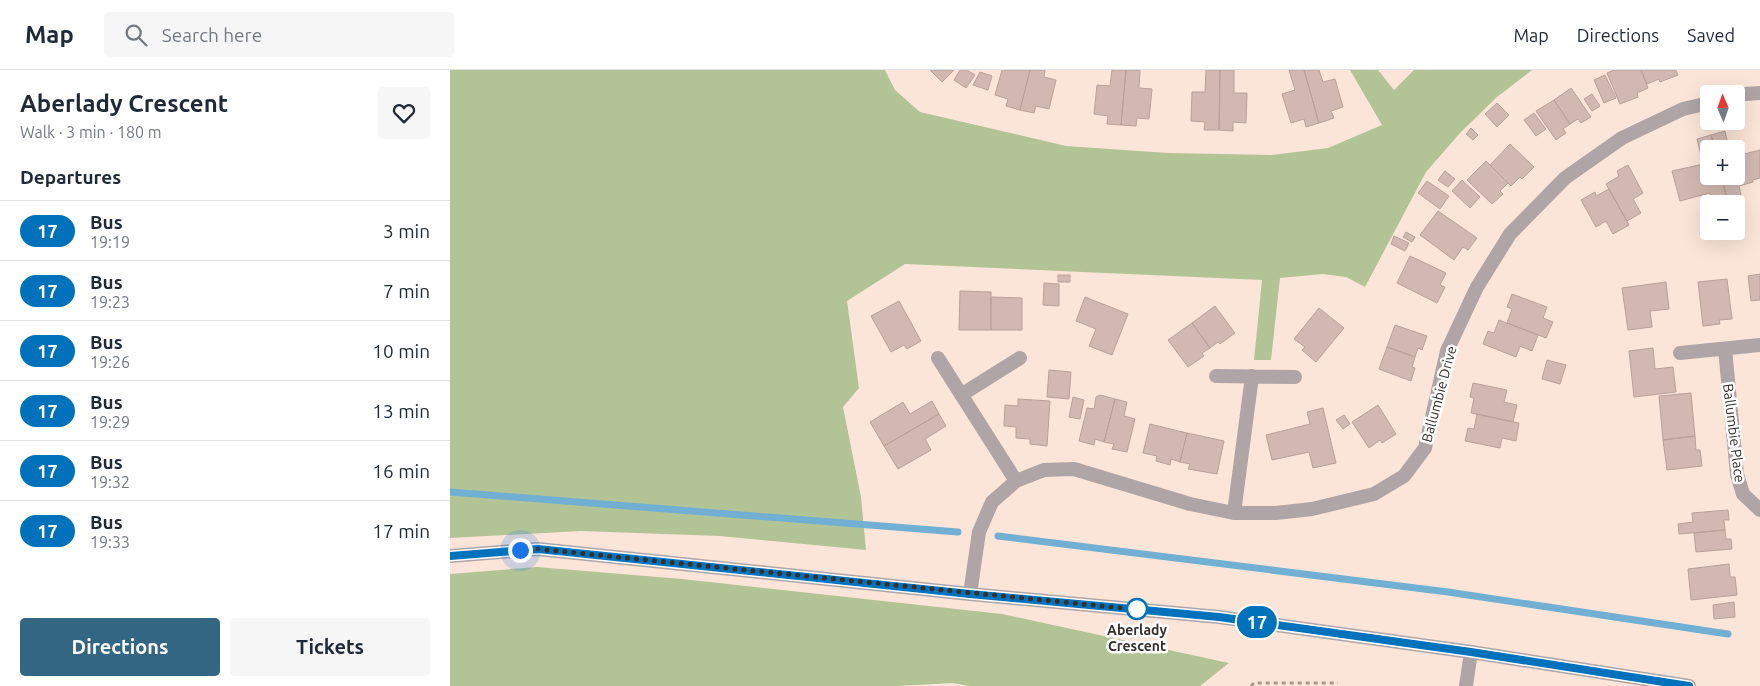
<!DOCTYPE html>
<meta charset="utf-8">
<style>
body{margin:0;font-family:Ubuntu,sans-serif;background:#f6f6f7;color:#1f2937;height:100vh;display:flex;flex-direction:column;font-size:19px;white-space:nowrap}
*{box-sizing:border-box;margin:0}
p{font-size:16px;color:#747a83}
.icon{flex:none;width:28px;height:28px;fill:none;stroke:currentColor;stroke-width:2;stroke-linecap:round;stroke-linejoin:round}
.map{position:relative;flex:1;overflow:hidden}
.side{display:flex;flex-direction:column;background:#fff;width:450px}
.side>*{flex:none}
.badge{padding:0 10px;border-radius:16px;font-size:18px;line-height:32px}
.needle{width:32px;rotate:358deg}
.tools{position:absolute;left:1250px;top:15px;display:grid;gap:10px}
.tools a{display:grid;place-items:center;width:45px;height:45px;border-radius:5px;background:#fff;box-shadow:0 5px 20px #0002;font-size:25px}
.you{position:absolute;width:25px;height:25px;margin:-12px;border:4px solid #fff;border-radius:50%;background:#1a73e8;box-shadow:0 0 0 8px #1a73e833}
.map>.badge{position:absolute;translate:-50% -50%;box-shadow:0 0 0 2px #fff}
h2{padding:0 20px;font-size:19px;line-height:45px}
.round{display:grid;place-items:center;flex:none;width:52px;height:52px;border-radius:5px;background:#f6f6f7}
.head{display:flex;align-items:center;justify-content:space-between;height:85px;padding:0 20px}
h1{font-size:24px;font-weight:700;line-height:38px}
.button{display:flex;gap:10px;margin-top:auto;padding:10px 20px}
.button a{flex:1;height:58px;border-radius:5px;background:#336683;color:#fff;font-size:20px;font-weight:700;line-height:58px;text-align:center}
.button a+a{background:#f6f6f7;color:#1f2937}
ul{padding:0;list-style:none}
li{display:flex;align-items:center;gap:15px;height:60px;padding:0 20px;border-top:1px solid #e0e1e3}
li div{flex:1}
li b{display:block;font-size:19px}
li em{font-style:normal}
li .badge{min-width:55px;font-weight:700;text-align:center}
header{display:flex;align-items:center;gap:30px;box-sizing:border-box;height:70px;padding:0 25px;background:#fff;border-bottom:1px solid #e0e1e3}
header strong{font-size:24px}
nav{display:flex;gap:28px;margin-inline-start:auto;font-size:18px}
.search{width:350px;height:45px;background:#f6f6f7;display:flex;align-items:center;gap:12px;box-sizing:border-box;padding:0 18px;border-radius:5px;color:#747a83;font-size:19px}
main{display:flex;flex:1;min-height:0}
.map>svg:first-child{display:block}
</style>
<header>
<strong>Map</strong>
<div class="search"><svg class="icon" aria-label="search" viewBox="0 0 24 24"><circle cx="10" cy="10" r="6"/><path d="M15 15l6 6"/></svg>Search here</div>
<nav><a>Map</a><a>Directions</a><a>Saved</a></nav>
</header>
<main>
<section class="side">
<div class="head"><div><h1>Aberlady Crescent</h1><p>Walk · 3 min · 180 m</p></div><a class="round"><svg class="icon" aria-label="heart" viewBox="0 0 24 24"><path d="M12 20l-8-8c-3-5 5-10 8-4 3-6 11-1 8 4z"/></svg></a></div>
<h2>Departures</h2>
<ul>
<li><span class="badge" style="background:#0072bc;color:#fff">17</span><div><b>Bus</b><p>19:19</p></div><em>3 min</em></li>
<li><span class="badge" style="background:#0072bc;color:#fff">17</span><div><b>Bus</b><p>19:23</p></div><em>7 min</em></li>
<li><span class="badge" style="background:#0072bc;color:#fff">17</span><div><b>Bus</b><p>19:26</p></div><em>10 min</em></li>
<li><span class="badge" style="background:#0072bc;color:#fff">17</span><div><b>Bus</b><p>19:29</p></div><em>13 min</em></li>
<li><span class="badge" style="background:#0072bc;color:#fff">17</span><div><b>Bus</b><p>19:32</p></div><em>16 min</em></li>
<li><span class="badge" style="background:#0072bc;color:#fff">17</span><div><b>Bus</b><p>19:33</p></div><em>17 min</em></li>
</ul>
<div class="button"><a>Directions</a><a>Tickets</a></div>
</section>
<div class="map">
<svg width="1310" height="616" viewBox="0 0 1310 616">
<rect width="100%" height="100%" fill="#fbe5d8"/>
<!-- green -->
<path fill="#b2c396" d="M0 0H435L445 20 470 42 616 76 718 83 822 85 878 78 932 55 900 0H928L944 20 964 0H1082L1047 27 1010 63 976 102 915 217 896 207 873 204 830 208 821 290H804L812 210 455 194 397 231 409 318 393 337 411 427 416 480 270 466 131 461 0 468Z
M87 497 232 509 552 544 779 593 750 616H519L503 613 446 616H0V504Z"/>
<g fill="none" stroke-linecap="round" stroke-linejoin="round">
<!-- stream -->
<path stroke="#72b0d3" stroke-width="7" d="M0 422 508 462
M548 466 998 522 1278 564"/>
</g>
<!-- building -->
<path fill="#d1b9b1" stroke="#b8a19a" d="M480 0H504L492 12Z
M510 0H517L525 5 516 18 504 10Z
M552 0H580L570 40 556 36 558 29 545 25Z
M580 0H595L594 7 606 10 599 39 586 36 584 43 570 40Z
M662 0H676L671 55 657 54 658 46 644 44 647 15 660 16Z
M676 0H690L689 18 702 19 699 49 687 48 686 56 671 55Z
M756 0H770L769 60H754L755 52 741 51 742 22H755Z
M770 0H784V23H797L796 53 783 52V61L769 60Z
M839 0H854L869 53 856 57 854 49 841 53 832 24 845 20Z
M854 0H869L873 12 885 9 893 37 881 41 884 48 869 53Z
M1164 0H1191L1198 18 1187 23 1188 27 1170 34 1157 3Z
M1191 0H1226L1228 5 1210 12 1209 9 1197 14Z
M530 2 542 6 538 20 523 15Z
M1155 5 1166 28 1154 33 1144 10Z
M1121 18 1141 47 1131 53 1128 49 1120 54 1104 30Z
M1142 24 1150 36 1142 41 1134 29Z
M1104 30 1120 54 1113 59 1116 63 1106 70 1086 41Z
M1047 33 1059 45 1047 57 1035 44Z
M1084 43 1096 59 1086 66 1074 50Z
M1021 58 1028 65 1023 70 1016 64Z
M1275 61 1279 79H1265L1261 65Z
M1261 65 1265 79H1259V106H1271L1277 128 1263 132 1260 123 1230 131 1222 101 1253 94 1247 69Z
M1060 74 1084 97 1072 109 1070 107 1061 116 1040 95Z
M1310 80V108L1303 110V112L1289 116 1291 125 1277 128 1271 106H1286V86Z
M1036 91 1058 113 1050 121 1053 124 1042 134 1017 110Z
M1178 95 1193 123 1183 129 1191 143 1177 151 1156 114 1169 106 1167 101Z
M995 101 1005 109 998 117 988 110Z
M1012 110 1030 127 1020 138 1002 121Z
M977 111 999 126 990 139 968 123Z
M1159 119 1179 155 1163 164 1156 151 1146 157 1131 130 1145 122 1146 126Z
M988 141 1027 168 1018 180 1013 177 1004 190 970 165Z
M956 162 965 167 962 172 953 167Z
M944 166 959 173 955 181 941 174Z
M960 186 996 203 990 215 995 217 987 233 947 213Z
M1310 204V230L1301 231 1298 206Z
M608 205H620V212H608Z
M1277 209 1282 249 1269 250 1270 254 1253 256 1248 212Z
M1216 212 1219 239 1200 241 1202 257 1178 260 1172 218Z
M594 213 609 214V236L593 235Z
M510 221 541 222V260H509Z
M1062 224 1097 237 1093 248 1103 252 1096 268 1057 253 1062 239 1057 237Z
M541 227 572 228V260H541Z
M635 227 678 244 662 285 639 276 646 259 626 251Z
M449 231 471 271 457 279 454 275 441 282 421 246Z
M765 236 785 263 770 274 768 272 760 278 742 253Z
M869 238 894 258 866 292 852 280 855 277 844 269Z
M1049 250 1088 265 1082 281 1070 276 1066 287 1033 274 1038 261 1044 263Z
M742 253 760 278 752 283 754 286 738 297 718 270Z
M945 255 977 266 972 280 968 278 965 287 937 277Z
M937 277 965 287 962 297 965 298 961 311 929 299Z
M1203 278 1205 299 1223 297 1226 322 1184 327 1179 281Z
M1097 290 1116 295 1110 314 1092 309Z
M599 300 621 302 619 329 597 327Z
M1023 313 1057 320 1054 332 1067 335 1063 352 1021 343 1024 328 1020 327Z
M1241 323 1245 366 1213 370 1209 326Z
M650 325 665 329 654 372 645 369 644 375 629 371 637 338 644 339 646 327Z
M623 327 634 330 630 349 619 347Z
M568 329 600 331 597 376 580 374V369L566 368V357L554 356 555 335 568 336Z
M665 329 677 332 674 346 685 349 677 382 662 379 664 374 654 372Z
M482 331 489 344 434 376 420 352 453 332 460 344Z
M928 335 946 364 932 373 930 370 919 378 902 352Z
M873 338 886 393 863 398 859 382 822 390 816 365 860 354 857 342Z
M489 344 496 356 475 369 481 380 448 399 434 376Z
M1027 344 1069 353 1066 371 1052 368 1050 378 1015 371 1018 358 1024 359Z
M894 345 900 354 893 359 886 350Z
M700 354 737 363 730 392 721 389 720 395 706 391 707 386 693 383Z
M737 363 774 371 767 404 738 399 740 394 730 392Z
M1245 366 1246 380H1250L1252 396 1217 400 1213 370Z
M1278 440 1279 450H1274L1275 460 1229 464 1228 454 1243 452 1242 443Z
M1275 460 1276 469H1281L1282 479 1246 482 1244 463Z
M1279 494 1280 507H1285L1287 525 1241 530 1238 499Z
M1284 532 1285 547 1264 549 1263 535Z"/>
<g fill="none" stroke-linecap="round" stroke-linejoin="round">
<!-- path -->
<path stroke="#a8988e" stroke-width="3" stroke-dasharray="4 4" stroke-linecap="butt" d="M801 616 804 613H888"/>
<!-- minor -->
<path stroke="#afa4a6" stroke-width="14" d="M1286 26 1295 24 1310 23
M1275 279 1287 404 1293 424 1310 440
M1230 283 1310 275
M488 288 566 411
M766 306 845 307
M511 325 570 288
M784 443 802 306
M520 524 529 462 542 432 566 411 594 400 624 399 740 434 784 443H826L862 439 924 424 954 406 975 378 997 281 1027 217 1060 164 1115 108 1172 68 1233 39 1259 33
M1016 616 1021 582"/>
<!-- tertiary -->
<path stroke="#afa4a6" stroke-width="14" d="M0 486 88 479 520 524 769 547 1021 582 1239 616"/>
</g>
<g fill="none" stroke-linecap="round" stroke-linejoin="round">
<!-- line casing -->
<g stroke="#fff" stroke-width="11">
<path id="line" d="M0 486 88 479 520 524 769 547 1021 582 1239 616"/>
</g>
<!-- line -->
<use href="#line" stroke="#0072bc" stroke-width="8"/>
<!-- walk -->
<path stroke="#372f2a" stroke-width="5" stroke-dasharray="0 9" d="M70 480 88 479 692 540 687 539"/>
</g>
<!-- markers -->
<circle fill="#fff" stroke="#0072bc" stroke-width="2.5" cx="687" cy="539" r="10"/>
<g text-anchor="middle" stroke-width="5" stroke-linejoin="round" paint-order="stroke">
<!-- street labels -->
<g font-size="14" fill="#372f2a" stroke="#fff">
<text transform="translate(989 324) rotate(-75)" y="5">Ballumbie Drive</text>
<text transform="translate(1284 363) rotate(83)" y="5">Ballumbie Place</text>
</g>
<!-- stop labels -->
<g font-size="14" font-weight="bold" fill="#372f2a" stroke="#fff">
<text x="687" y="565">Aberlady<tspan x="687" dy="16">Crescent</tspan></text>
</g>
</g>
</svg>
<div class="tools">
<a><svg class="needle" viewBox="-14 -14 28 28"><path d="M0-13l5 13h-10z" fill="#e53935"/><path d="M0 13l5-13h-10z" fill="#747a83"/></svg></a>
<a>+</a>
<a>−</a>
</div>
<div class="you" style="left:70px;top:480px"></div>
<b class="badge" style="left:807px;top:552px;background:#0072bc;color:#fff">17</b>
</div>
</main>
